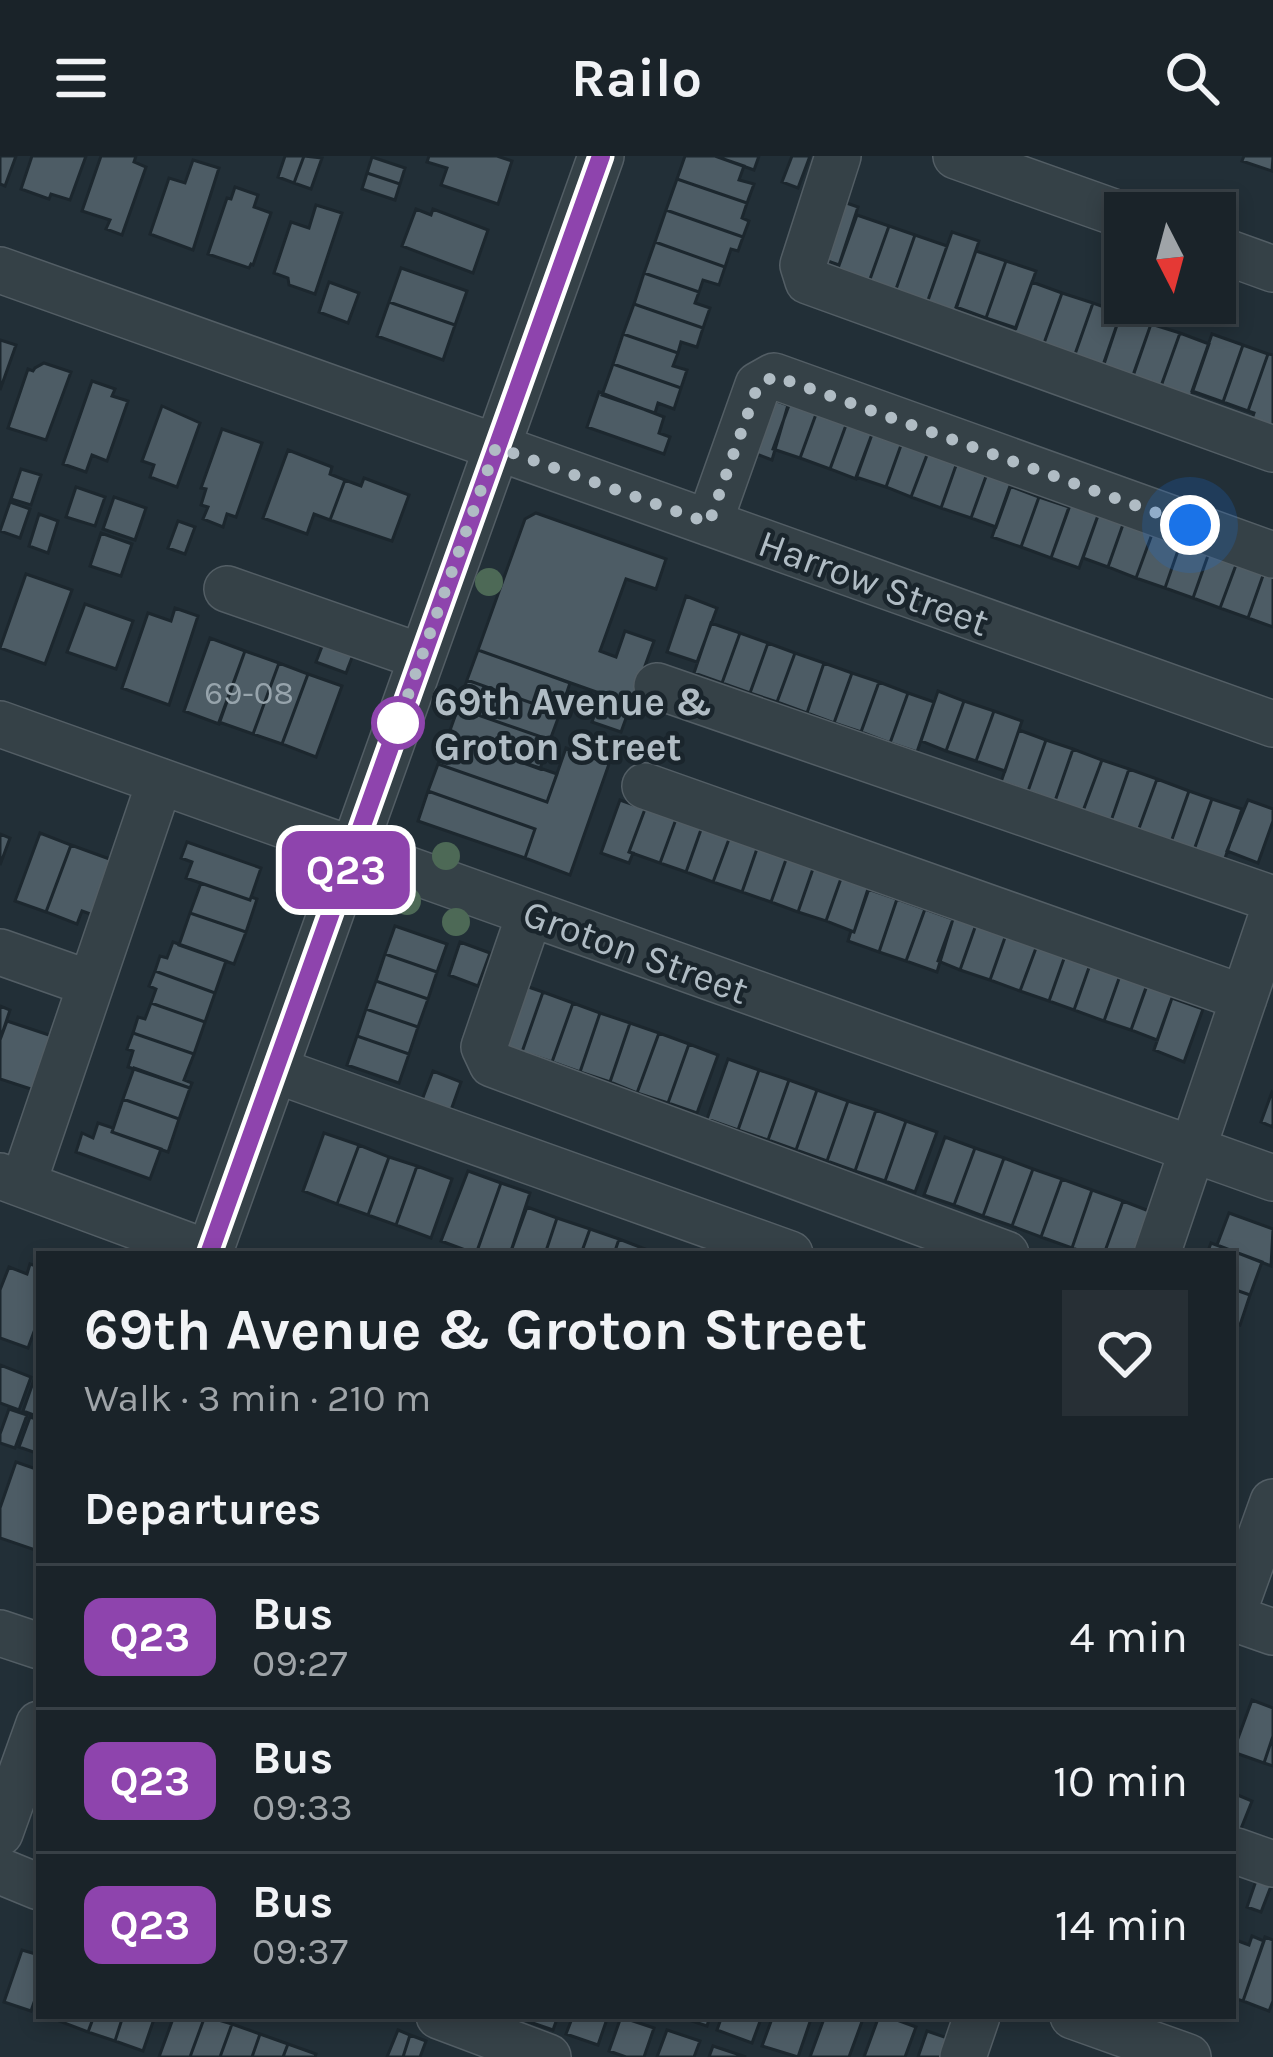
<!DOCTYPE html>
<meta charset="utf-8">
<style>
body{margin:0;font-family:Karla,sans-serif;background:#272f35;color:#f1f3f6;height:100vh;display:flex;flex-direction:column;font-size:45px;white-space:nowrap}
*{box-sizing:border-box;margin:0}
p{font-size:39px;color:#9fa4a8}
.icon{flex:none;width:66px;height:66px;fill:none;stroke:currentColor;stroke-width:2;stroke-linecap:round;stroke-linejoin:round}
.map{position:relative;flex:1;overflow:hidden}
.details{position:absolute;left:36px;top:1095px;width:1200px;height:768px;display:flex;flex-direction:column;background:#1a2329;border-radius:0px;box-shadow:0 6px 18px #0003,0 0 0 3px #384046}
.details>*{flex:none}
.badge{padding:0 24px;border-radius:18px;font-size:42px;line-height:78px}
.needle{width:78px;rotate:174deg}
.controls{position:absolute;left:1104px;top:36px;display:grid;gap:24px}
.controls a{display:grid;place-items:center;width:132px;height:132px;border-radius:0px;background:#1a2329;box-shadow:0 6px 18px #0003,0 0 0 3px #384046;font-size:60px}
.you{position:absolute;width:60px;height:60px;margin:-30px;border:9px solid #fff;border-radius:50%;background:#1a73e8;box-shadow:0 0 0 18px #1a73e833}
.map>.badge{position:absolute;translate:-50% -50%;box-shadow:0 0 0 6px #fff}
h2{padding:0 48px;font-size:45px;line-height:108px}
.round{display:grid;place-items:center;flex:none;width:126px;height:126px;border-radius:0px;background:#272f35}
.summary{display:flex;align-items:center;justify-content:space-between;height:204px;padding:0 48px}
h1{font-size:57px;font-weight:700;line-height:90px}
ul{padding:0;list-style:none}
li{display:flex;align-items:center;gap:36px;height:144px;padding:0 48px;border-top:3px solid #384046}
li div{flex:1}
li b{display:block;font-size:45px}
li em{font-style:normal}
li .badge{min-width:132px;font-weight:700;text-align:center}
header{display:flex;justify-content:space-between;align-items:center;height:156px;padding:0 48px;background:#1a2329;font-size:54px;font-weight:700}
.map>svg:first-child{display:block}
</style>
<header><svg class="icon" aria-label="menu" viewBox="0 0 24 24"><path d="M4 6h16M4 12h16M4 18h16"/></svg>Railo<svg class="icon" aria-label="search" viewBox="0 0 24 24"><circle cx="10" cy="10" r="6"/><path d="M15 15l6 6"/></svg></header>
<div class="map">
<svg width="1273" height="1901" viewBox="0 0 1273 1901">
<rect width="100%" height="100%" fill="#222f37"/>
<!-- building -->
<path fill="#4d5c65" stroke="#1c272e" stroke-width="3" d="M0 0H16L5 30 0 28Z
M32 0H86L70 44 51 38 49 43 21 33Z
M101 0H136L134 6 146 11 122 79 106 73 110 64 82 55Z
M285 0H304L294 27 278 21Z
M304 0 322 2 311 33 294 27Z
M429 0H497L512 5 498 48 441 29 447 12 427 6Z
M685 0H715L744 10 739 24 754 28 747 47 677 23Z
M715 0H759L754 14Z
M792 0H810L798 32 782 26Z
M1244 0H1273L1272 15 1242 5Z
M372 1 405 12 400 28 367 17Z
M193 4 219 12 193 94 150 78 169 22 185 27Z
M367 17 400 28 395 44 362 33Z
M677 23 747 47 742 62 749 65 743 81 666 54Z
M235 31 258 39 254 51 271 57 253 109 251 108 249 112 208 98 227 42 231 43Z
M832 42 858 51 839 109 811 99Z
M316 49 342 57 315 138 289 129 288 122 274 117 291 66 309 72Z
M416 53 431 59 433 53 488 74 473 117 402 90Z
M666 54 743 81 738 95 731 93 725 111 655 86Z
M857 59 889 70 869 126 837 115Z
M889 70 915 79 895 136 869 126Z
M952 76 979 85 955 156 927 147Z
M915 79 947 90 927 147 895 136Z
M655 86 725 111 719 129 703 124 699 136 644 117Z
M976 95 1006 105 986 162 956 151Z
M1006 105 1036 115 1016 172 986 162Z
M401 112 467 135 455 169 389 146Z
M644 117 699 136 695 147 710 152 703 172 634 148Z
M329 126 359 137 348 167 319 156Z
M1032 126 1062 137 1043 190 1013 179Z
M1062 137 1093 147 1074 201 1043 190Z
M389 146 455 169 443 204 377 180Z
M1093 147 1121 157 1103 211 1074 201Z
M634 148 703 172 697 191 681 186 678 197 623 178Z
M1121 157 1151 168 1132 222 1102 212Z
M1151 168 1180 177 1160 233 1132 223Z
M1180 177 1209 188 1190 243 1160 233Z
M623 178 678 197 673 210 687 214 681 232 613 208Z
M1212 178 1243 189 1223 246 1192 235Z
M0 184 16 189 0 234Z
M1243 189 1268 198 1248 255 1223 246Z
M1268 198 1273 199V270L1252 263 1254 257 1248 255Z
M44 207 71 216 46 284 8 272 28 213 33 215 35 212Z
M613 208 681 232 674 253 658 247 655 257 602 239Z
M92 225 115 233 112 240 128 245 107 305 92 299 86 316 63 308Z
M599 236 664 261 659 277 670 281 664 298 587 271Z
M760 239 788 249 772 304 741 292Z
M792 241 819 250 800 302 773 293Z
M162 250 200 267 177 331 150 321 154 309 142 305Z
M819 250 849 261 830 313 800 302Z
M849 261 875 270 856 323 830 313Z
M875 270 904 281 886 331 856 321Z
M222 273 262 287 236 361 227 358 223 371 203 363 208 351 201 349 206 333 201 332Z
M904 281 930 291 911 341 886 331Z
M930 291 959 301 941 352 911 341Z
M288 294 332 311 330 318 345 324 330 364 314 358 307 378 263 362Z
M959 301 989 312 971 362 941 352Z
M989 312 1014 321 996 371 971 362Z
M21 313 41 319 31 349 11 343Z
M364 322 409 339 392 385 330 364 345 324 361 330Z
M1010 330 1039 341 1021 391 992 381Z
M76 331 105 341 95 370 66 361Z
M114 341 146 352 135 384 103 373Z
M1039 341 1069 351 1051 402 1021 391Z
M1073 341 1101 351 1079 412 1051 402Z
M10 346 30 353 20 382 0 375Z
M1101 351 1126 360 1108 411 1083 402Z
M536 357 666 403 656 433 626 423 600 495 616 501 625 475 654 485 621 576 592 566 602 538 478 494 525 363Z
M39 358 58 365 48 397 29 390Z
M1126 360 1155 370 1136 422 1108 411Z
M178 365 195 371 185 398 168 392Z
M1155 370 1183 380 1165 432 1136 422Z
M101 377 132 388 121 420 90 410Z
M1183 380 1211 391 1193 442 1165 432Z
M1211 391 1239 401 1220 452 1193 442Z
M1239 401 1266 411 1248 462 1220 452Z
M1266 411 1273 413V471L1248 462Z
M26 418 72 434 45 508 0 492Z
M686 440 717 452 697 506 667 496Z
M85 448 133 465 116 513 67 496Z
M175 452 198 460 169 549 122 532 148 457 171 465Z
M711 467 740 477 722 527 694 517Z
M740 477 768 487 750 537 722 527Z
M326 480 356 491 346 517 316 506Z
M210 482 245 495 219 568 184 555Z
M768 487 795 497 777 546 750 537Z
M478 494 570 527 560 557 467 524Z
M245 495 279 507 253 578 219 566Z
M795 497 824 507 807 557 777 546Z
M279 507 308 518 282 588 253 578Z
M824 507 852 517 834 567 807 557Z
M852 517 879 526 861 576 834 567Z
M308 518 342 530 316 601 282 588Z
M467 524 560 557 550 584 458 552Z
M879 526 908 537 890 587 861 576Z
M938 535 964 545 946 595 921 585Z
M908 537 934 546 917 596 890 587Z
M964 545 994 555 976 605 946 595Z
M458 552 550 584 540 613 448 580Z
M994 555 1022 565 1005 615 976 605Z
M1019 574 1046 584 1028 635 1001 626Z
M448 580 557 618 547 646 438 608Z
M1046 584 1073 593 1055 645 1028 635Z
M566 592 609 608 570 719 525 702 535 673 428 635 438 608 547 646Z
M1073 593 1102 604 1083 655 1055 645Z
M1102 604 1129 613 1111 665 1083 655Z
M1129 613 1157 623 1138 675 1111 665Z
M1157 623 1189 635 1171 686 1138 675Z
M428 635 535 673 525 702 418 665Z
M1189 635 1212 643 1194 694 1171 686Z
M1212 643 1242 653 1224 705 1194 694Z
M620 644 645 653 629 696 633 697 629 707 601 697Z
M1248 644 1273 653V665L1258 707 1227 695Z
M648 645 679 655 660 707 629 696Z
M679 655 704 665 686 716 660 707Z
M704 665 732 675 713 726 686 716Z
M732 675 760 684 742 736 713 726Z
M40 677 71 689 46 756 15 745Z
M0 678 10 682 0 709Z
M760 684 789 695 771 746 742 736Z
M187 686 261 712 250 744 186 722 192 706 181 702Z
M71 689 115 705 96 760 82 755 77 768 46 756Z
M789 695 816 704 798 756 771 746Z
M816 704 844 714 826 765 798 756Z
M844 714 872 724 854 776 826 765Z
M201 727 250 744 251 741 257 743 246 776 190 757Z
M868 733 897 743 879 796 848 785 851 775 854 776Z
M897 743 925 753 906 805 879 796Z
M925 753 953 763 937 816 906 805Z
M956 755 978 763 960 814 938 805Z
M190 757 246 776 234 808 179 789Z
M978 763 1008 773 990 824 960 814Z
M395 770 447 788 437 816 385 798Z
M1008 773 1039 784 1020 835 990 824Z
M1039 784 1067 794 1049 845 1020 835Z
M173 786 226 805 215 837 155 815 160 800 167 802Z
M460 786 490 797 478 830 449 819Z
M1067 794 1092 803 1074 854 1049 845Z
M385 798 437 816 428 843 376 825Z
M1092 803 1122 814 1104 865 1074 854Z
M1122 814 1149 823 1131 874 1104 865Z
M155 815 215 837 205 866 151 847 156 833 149 830Z
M1149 824 1178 835 1175 843 1172 842 1157 884 1131 874Z
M376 825 428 843 418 871 366 853Z
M514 826 543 836 522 896 493 885Z
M543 836 573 847 552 906 522 896Z
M1172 842 1203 853 1184 906 1154 894Z
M151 847 205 866 194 898 133 877 138 861 145 863Z
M573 847 600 857 580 916 552 906Z
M0 850 10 854 0 884Z
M366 853 418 871 409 898 357 880Z
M600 857 630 867 610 926 580 916Z
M7 865 52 880 34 934 0 923V884Z
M630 867 659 877 637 937 610 926Z
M133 877 194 898 184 924 192 927 190 932 128 911 133 895 127 893Z
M659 877 689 888 668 947 637 937Z
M357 880 409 898 399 927 347 909Z
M689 888 718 899 697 957 668 947Z
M728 903 759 914 738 974 707 963Z
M134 912 190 932 179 963 123 943Z
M759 914 789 924 768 984 738 974Z
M433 915 461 926 451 954 422 944Z
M789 924 817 934 796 994 768 984Z
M817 934 848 945 827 1005 796 994Z
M1272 936 1273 937V971L1261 966Z
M123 943 179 963 168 996 112 976Z
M848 945 876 954 855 1015 827 1005Z
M876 954 906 965 885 1025 855 1015Z
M906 965 937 976 915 1036 885 1025Z
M98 967 113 972 112 976 161 993 150 1023 76 996 82 977 93 982Z
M324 977 359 989 337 1048 303 1035Z
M945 981 975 992 954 1049 924 1039Z
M359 989 389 1001 368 1059 337 1048Z
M975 992 1004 1002 983 1060 954 1049Z
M389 1001 417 1010 396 1069 368 1059Z
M1004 1002 1033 1013 1012 1070 983 1060Z
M417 1010 452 1023 431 1082 396 1069Z
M1033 1013 1062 1023 1041 1081 1012 1070Z
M468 1015 501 1027 476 1098 441 1085Z
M1062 1023 1092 1034 1072 1092 1041 1081Z
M501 1027 530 1037 510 1098H476Z
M1092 1034 1123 1045 1104 1098H1089L1072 1092Z
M1123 1045 1149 1055 1134 1098H1104Z
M527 1051 557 1062 545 1098H510Z
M1229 1057 1273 1073 1271 1110 1217 1089Z
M557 1062 590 1073 581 1098H545Z
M590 1073 619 1083 614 1098H581Z
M619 1083 650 1095 649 1098H614Z
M1211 1087 1262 1106 1250 1139 1233 1133V1098H1207Z
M30 1108 39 1111V1162L28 1192 0 1182V1134L9 1111 27 1118Z
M1233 1133 1250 1139 1240 1169 1233 1166Z
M0 1209 31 1221 19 1254 0 1247Z
M35 1221 39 1223V1261L23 1255Z
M9 1253 27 1259 15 1292 0 1287V1278Z
M30 1261 39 1264V1298L19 1291Z
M16 1306 39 1314 38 1395 0 1382V1352Z
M1252 1544 1273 1552V1580L1264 1607 1233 1596Z
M1273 1580V1610L1264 1607Z
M1233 1637 1252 1645 1240 1675 1233 1672Z
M1258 1719 1273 1725 1261 1756 1247 1751Z
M1252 1780 1264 1785 1243 1845 1233 1842V1783L1249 1789Z
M1265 1781 1273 1784V1845L1269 1855 1243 1845Z
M22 1794 39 1799V1832L31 1855 4 1846Z
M61 1860H94L88 1876 59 1865Z
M94 1860H123L115 1885 88 1876Z
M123 1860H155L143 1895 115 1885Z
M174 1860H205L190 1901H159Z
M205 1860 232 1868 220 1901H190Z
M522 1860H558L553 1874 521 1863Z
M573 1860H608L598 1889 566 1878Z
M677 1860H710L707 1870Z
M722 1860H762L752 1887 717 1874Z
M773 1860H812L798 1901 762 1890Z
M825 1860H864L849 1901H810Z
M879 1860H886L916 1871 905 1901H864Z
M621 1861 654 1872 644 1901H626L609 1895Z
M232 1868 260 1878 252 1901H220Z
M398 1874 410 1879 403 1901H387Z
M667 1874 700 1885 694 1901H657Z
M927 1875 962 1887 957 1901H918Z
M260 1878 288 1888 283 1901H252Z
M410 1879 426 1885 420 1901H403Z
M288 1888 316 1898 315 1901H283Z
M713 1890 746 1901H709Z"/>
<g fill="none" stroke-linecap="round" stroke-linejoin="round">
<!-- minor casing -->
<g stroke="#535e65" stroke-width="48">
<path id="minor" d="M838 0 803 109 808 125 1273 293
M956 0 1125 60
M1215 92 1273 113
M0 114 1273 568
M709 367 758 229 774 220 1273 399
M227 433 422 501
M657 530 1273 743
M0 568 1273 1022
M645 630 1244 842
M530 757 484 891 492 908 1006 1098
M0 796 91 828
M275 914 790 1098
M0 1020 211 1098
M23 1028 160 625
M209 1098 601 0
M1157 1098 1273 756
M1233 1457 1273 1346
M1233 1462 1273 1476
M0 1477 39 1490
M0 1677 39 1568
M1236 1695 1273 1708
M0 1715 39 1731
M439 1860 548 1901
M1073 1860 1188 1901
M963 1901 977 1860"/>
</g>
<!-- minor -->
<use href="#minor" stroke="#354147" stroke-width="45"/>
</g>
<!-- trees -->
<g fill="#4d6956">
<circle cx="489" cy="426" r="14"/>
<circle cx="446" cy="700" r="14"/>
<circle cx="407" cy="745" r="14"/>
<circle cx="456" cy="766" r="14"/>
</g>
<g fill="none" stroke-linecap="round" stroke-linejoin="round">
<!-- line casing -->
<g stroke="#fff" stroke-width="27">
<path id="line" d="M209 1098 601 0"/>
</g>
<!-- line -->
<use href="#line" stroke="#8e44ad" stroke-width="18"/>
<!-- walk -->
<path stroke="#b0bcc4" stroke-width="12" stroke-dasharray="0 21.6" d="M398 567 396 573 496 291 709 367 758 229 775 220 1190 369"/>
</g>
<!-- markers -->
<circle fill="#fff" stroke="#8e44ad" stroke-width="6" cx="398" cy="567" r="24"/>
<g text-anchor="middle" stroke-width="9" stroke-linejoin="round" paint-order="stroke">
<!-- number labels -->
<g font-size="33" fill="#97a4ac">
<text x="249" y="548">69-08</text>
</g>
<!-- street labels -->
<g font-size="39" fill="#b0bcc4" stroke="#1a252c">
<text transform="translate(874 426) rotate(20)" y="14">Harrow Street</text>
<text transform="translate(636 795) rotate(20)" y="14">Groton Street</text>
</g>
<!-- stop labels -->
<g font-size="39" font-weight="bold" fill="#b0bcc4" stroke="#1a252c" text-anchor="start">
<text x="434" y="559">69th Avenue &amp;<tspan x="434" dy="45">Groton Street</tspan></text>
</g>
</g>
</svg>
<div class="controls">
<a><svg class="needle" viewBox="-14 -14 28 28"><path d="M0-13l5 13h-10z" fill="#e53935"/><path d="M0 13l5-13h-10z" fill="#9fa4a8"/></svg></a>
</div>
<div class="you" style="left:1190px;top:369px"></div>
<b class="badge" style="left:346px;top:714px;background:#8e44ad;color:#fff">Q23</b>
<section class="details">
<div class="summary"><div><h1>69th Avenue &amp; Groton Street</h1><p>Walk · 3 min · 210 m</p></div><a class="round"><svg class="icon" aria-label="heart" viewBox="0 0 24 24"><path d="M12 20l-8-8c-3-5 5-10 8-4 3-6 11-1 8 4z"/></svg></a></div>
<h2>Departures</h2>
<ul>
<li><span class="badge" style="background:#8e44ad;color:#fff">Q23</span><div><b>Bus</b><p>09:27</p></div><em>4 min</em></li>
<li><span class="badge" style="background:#8e44ad;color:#fff">Q23</span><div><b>Bus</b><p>09:33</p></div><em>10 min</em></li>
<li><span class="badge" style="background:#8e44ad;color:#fff">Q23</span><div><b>Bus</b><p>09:37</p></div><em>14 min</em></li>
</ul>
</section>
</div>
